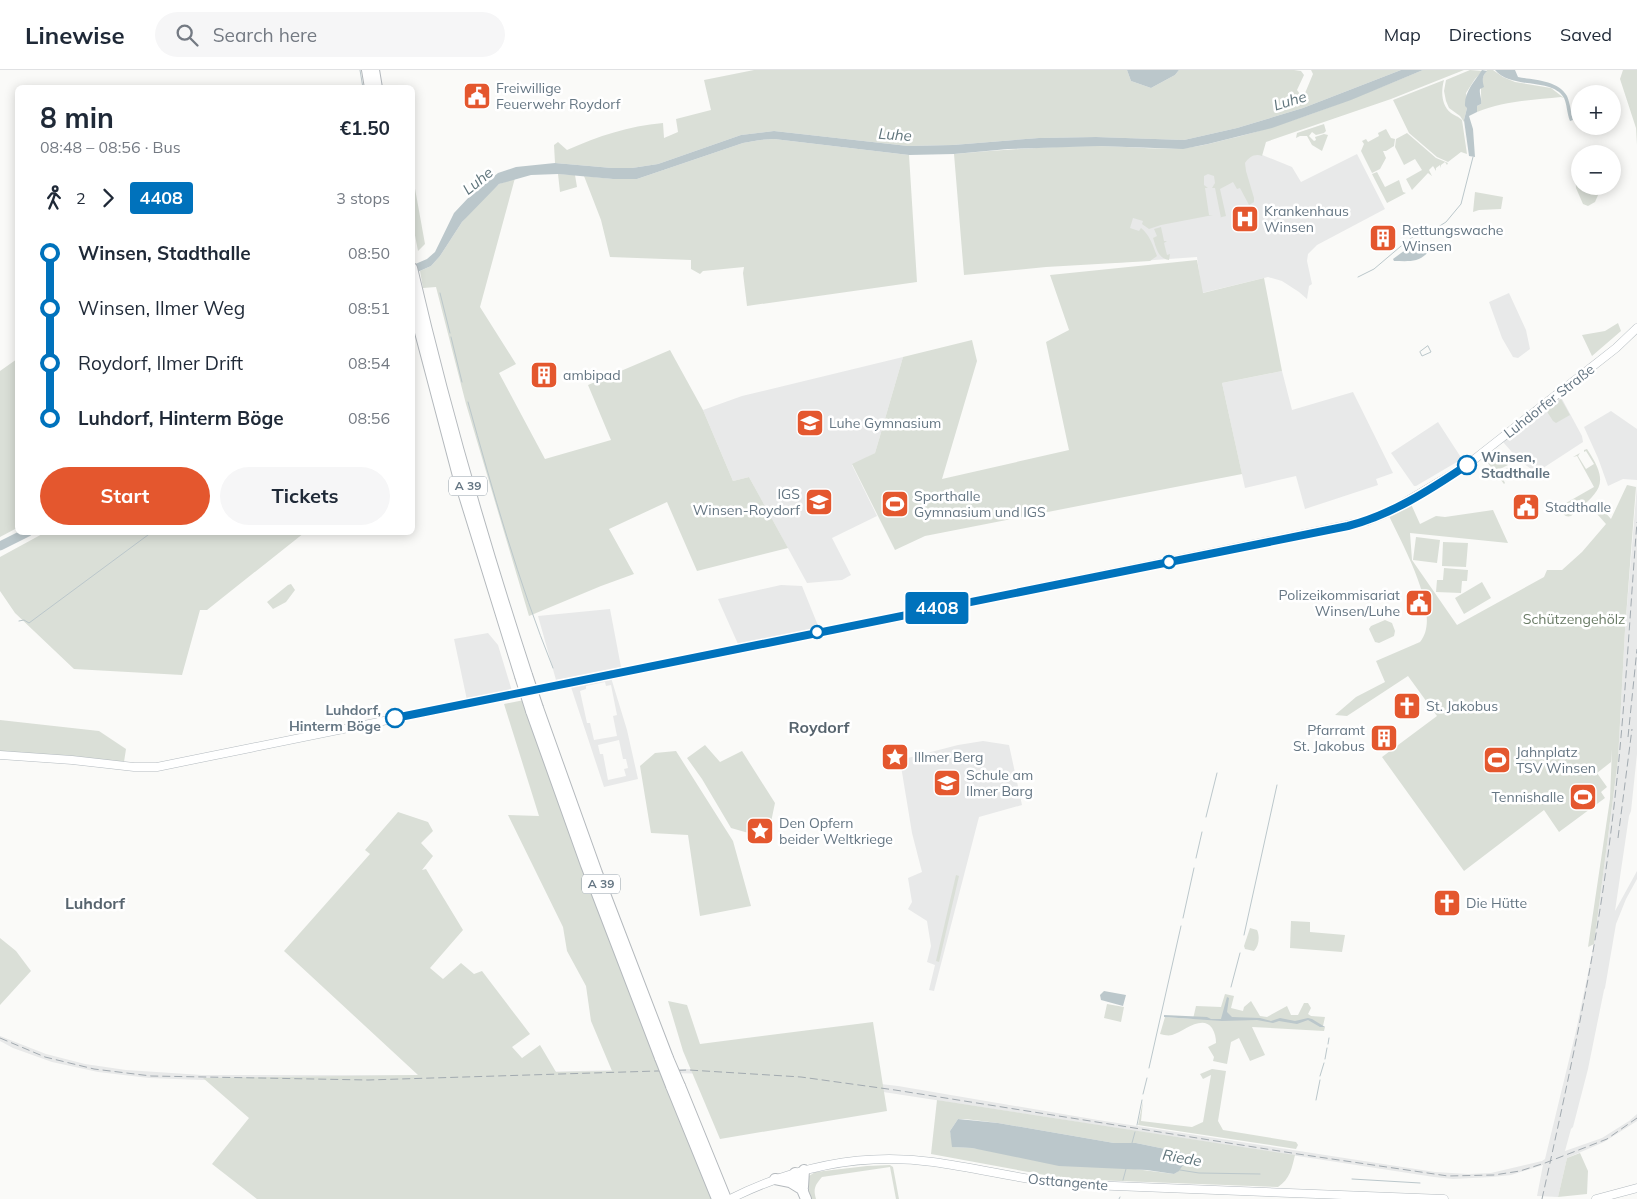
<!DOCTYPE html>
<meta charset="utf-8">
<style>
body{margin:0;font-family:Mulish,sans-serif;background:#f6f6f7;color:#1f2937;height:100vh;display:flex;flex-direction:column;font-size:19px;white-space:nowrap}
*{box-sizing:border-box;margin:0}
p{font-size:16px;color:#747a83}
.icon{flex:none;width:28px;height:28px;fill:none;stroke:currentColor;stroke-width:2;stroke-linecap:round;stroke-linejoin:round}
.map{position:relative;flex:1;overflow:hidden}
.drawer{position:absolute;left:15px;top:15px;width:400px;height:450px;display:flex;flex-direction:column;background:#fff;border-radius:8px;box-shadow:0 2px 12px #0003}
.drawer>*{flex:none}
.badge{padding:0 10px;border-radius:4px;font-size:18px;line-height:32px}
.controls{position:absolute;left:1571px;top:15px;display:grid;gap:10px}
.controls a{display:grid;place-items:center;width:50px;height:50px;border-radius:50%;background:#fff;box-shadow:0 2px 12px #0003;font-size:25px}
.map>.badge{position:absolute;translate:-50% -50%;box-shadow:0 0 0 2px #fff}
.legs{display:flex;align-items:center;gap:8px;height:55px;padding:0 25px;font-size:16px}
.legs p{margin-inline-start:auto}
.overview{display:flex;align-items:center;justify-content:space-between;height:85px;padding:0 25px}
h1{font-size:28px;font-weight:700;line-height:38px}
.button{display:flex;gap:10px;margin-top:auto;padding:10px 25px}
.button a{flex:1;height:58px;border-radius:30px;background:#e4572e;color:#fff;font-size:20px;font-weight:700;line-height:58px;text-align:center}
.button a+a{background:#f6f6f7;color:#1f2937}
ul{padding:0 25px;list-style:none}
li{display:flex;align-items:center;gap:18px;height:55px;font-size:19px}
li i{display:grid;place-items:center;width:8px;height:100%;margin:0 6px;background:currentColor}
li i::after{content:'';width:12px;height:12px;margin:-6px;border:4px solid;border-radius:50%;background:#fff}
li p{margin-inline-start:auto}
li:first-child i{background:linear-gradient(#0000 50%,currentColor 0)}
li:last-child i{background:linear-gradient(currentColor 50%,#0000 0)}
header{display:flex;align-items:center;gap:30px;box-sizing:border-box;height:70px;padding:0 25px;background:#fff;border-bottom:1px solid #e0e1e3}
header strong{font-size:24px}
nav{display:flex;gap:28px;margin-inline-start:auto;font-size:18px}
.search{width:350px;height:45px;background:#f6f6f7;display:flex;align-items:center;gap:12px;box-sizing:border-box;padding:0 18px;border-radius:28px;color:#747a83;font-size:19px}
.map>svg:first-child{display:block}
</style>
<header>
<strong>Linewise</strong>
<div class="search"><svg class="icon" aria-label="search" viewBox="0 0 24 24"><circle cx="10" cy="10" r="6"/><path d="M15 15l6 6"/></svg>Search here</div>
<nav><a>Map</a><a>Directions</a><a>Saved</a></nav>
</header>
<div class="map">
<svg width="1637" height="1129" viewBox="0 0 1637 1129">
<rect width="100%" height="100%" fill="#fafaf8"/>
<!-- built -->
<path fill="#e8e9e9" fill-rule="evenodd" d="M1255 82 1292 97 1301 112 1357 84 1385 139 1317 175 1308 184 1307 191 1312 214 1309 216 1307 229 1299 222 1282 211 1268 207 1202 223 1197 187 1112 193 1128 131 1193 109Z
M1509 223 1526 260 1530 279 1518 288 1513 287 1502 268 1489 232Z
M903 287 875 383 852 395 877 446 832 468 851 505 842 510 807 513 749 407 733 411 703 340 742 326Z
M1282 301 1292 340 1353 322 1393 403 1376 409 1378 415 1305 439 1296 406 1245 418 1222 313Z
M1561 327 1582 366 1583 372 1537 402 1531 399 1519 390 1503 372Z
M1611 341 1637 359V410L1623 409 1608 416 1598 388 1584 357Z
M1438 352 1462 389 1416 416H1414L1391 383Z
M1637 415V684L1631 741 1629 746 1615 841 1637 801V809L1626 829 1616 854 1605 918 1604 920 1588 999 1573 1057 1571 1059 1565 1081 1602 1068 1629 1051 1637 1044V1051L1604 1072 1567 1088 1558 1127 1537 1126 1543 1095 1511 1105 1492 1107 1453 1109 1434 1107 825 1013 724 1004 664 1003 202 1010 149 1008 98 1002 52 992 13 978 0 971V966L46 984 85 994 126 1000 202 1005H419L657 999H726L767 1001 898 1016 1098 1050 1435 1102 1468 1104 1491 1103 1542 1091 1545 1089 1576 961 1594 874 1618 690 1625 560Z
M781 515 802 516 819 558 738 574 718 529Z
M610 539 621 597 609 601 627 660 638 709 604 717 568 608 556 610 538 546ZM605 612 606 616 611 615 617 645 613 646 617 666 594 670 590 653H587L580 621 586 619V616ZM619 670 623 689H626L628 698 624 699 626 706 608 710 603 684H600L598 675Z
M488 563 498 575 512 621 467 630 454 569Z
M983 671 1009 675 1022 735 979 747 934 921 929 920 935 895 927 892 931 876 927 851 908 839 912 832 908 808 922 802 912 763 900 690 958 675Z"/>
<!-- green -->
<path fill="#dadfd7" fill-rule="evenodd" d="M754 0H1127L1131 11 1151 18 1175 5 1179 0H1294L1301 1 1304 5 1297 20 1303 28 1313 4 1311 0H1401L1303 38 1237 58 1184 70 1096 67 1039 68 953 75 908 76 774 61 741 65 658 94 632 98H612L555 93 554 75 558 72 567 80C599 66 628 56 663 53L664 68 678 62 676 49 711 40 704 10Z
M1423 0H1464L1391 29 1266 72 1262 86C1255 83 1249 87 1245 93L1246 101 1254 128V132L1249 135 1240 118 1237 119 1233 112 1220 119 1226 146 1218 148H1221L1215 118H1212L1215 113 1214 106 1208 104 1204 106V115L1208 118H1205L1209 145H1213L1161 155 1149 159 1142 154 1143 151 1133 148 1130 158 1139 161 1141 158C1150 165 1153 176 1157 186L1150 191 1046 197 964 205 954 84C1002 80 1050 76 1098 76 1126 76 1154 80 1182 78 1200 77 1219 71 1237 67 1302 50 1362 25 1423 0Z
M1470 0 1483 1 1475 9 1466 23 1467 38 1464 50 1468 86 1464 52 1460 46 1449 38 1446 31 1444 21 1446 10Z
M1487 0H1493L1503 7 1515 12 1551 18 1564 28 1561 27C1532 30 1504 31 1477 42V36L1481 34C1482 20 1478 13 1487 0Z
M1623 0H1637V75L1636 58 1620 9Z
M1444 10C1441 21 1441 35 1451 43 1455 46 1458 46 1462 50L1467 84 1461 82 1448 92 1437 87 1409 63 1393 30Z
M1324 54 1326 61 1324 63 1316 65 1312 62 1309 66 1314 71 1316 70 1315 67 1324 64 1328 65 1322 81 1312 75 1307 66H1300L1296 68 1297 63Z
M1386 59 1391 68 1395 69 1394 76 1386 81H1383L1386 88 1380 99 1372 103 1361 81 1364 74 1362 71 1366 69 1368 72 1379 66 1378 63Z
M1407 63 1436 88 1448 93 1447 95 1445 92 1441 95V98L1440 95 1436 98V101L1433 96 1429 100 1432 106 1428 103 1412 120 1406 109 1422 100 1415 89 1404 95 1395 77 1396 69Z
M774 69 909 85 917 212 747 236 743 203 744 197 703 201 700 204 691 199V190L610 187 601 150 584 106 613 109H637L743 73 760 70Z
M412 102 425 174 418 181 413 155Z
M1377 102 1385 117 1399 110 1403 122 1406 123 1387 133 1372 104Z
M1575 103 1580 104V116H1602L1595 132 1588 136 1583 134 1576 118Z
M558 104 575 105 577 117 560 122Z
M515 108 480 237 516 294 499 303 545 389 611 370 588 315 670 280 703 340 733 411 749 407 788 478 697 501 667 432 609 459 634 504 601 516 529 546 466 334 436 217 423 218 420 201 431 196 440 186 462 152 477 134 499 114Z
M1475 122 1503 127 1501 139 1479 140 1473 142Z
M1161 157 1164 171H1167L1164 173 1167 185 1170 184 1169 190C1158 189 1156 177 1153 168L1157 166 1154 159Z
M1197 190 1203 223 1264 208 1282 301 1222 313 1242 404 925 466 895 480 852 394 875 383 903 287 972 270 977 291 942 409 1069 380 1046 272 1069 260 1050 205Z
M1618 253 1621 261 1592 286 1582 265 1605 261Z
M17 289V458L0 467V301Z
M1561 329 1570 345 1556 353 1553 351 1546 340Z
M1587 379C1611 415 1600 421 1571 446 1564 448 1562 442 1559 437L1594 417 1577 386 1573 387 1580 383 1578 386 1586 399 1594 394 1586 381 1584 382V380Z
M1495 380 1508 395 1498 400 1501 406 1503 404 1501 402 1509 397 1513 403 1503 409 1505 413 1504 414 1484 388Z
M1627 415 1636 417 1625 560 1618 690 1594 874 1588 877 1610 729 1612 679 1611 692 1597 703 1607 717 1601 722 1605 728 1559 762 1544 740 1464 801 1382 687 1437 646 1408 606 1347 646 1335 645 1356 627 1385 612 1376 591 1420 572C1443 546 1402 474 1389 446L1411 434 1420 454 1436 446 1445 447 1493 440 1508 473 1410 463 1412 490 1457 555 1544 507 1547 500H1562L1582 482 1606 454 1590 436 1596 432 1611 449Z
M44 463V462L304 463 207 540H200L182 605 74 599 15 543 0 521V487Z
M1416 467 1440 470 1437 493 1413 490Z
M1443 472 1468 473 1466 497 1442 496Z
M1444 498 1468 500 1467 511H1462L1461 523 1436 522 1437 510H1443Z
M1482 512 1491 528 1464 544 1455 528Z
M291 514 295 520 286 532 273 539 267 532 288 515Z
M1385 550 1392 553 1395 561 1394 566 1379 573 1375 572 1369 559 1371 556Z
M524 630 581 797 711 1129H257L212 1094 249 1048 203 1008 418 1005 284 881 370 784 365 780 398 742 428 752 433 761 421 773 433 786 422 800 426 799 463 860 430 898 443 909 461 893 474 904 482 901 530 964 512 977 522 988 540 975 556 1002 612 1001 591 951 586 916 567 881 563 857 508 745 539 746 504 634Z
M0 650 99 661 126 679 124 692 0 681Z
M705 675 720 692 742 681 775 733 771 752 752 764 731 758 702 709 687 688Z
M676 681 733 771 751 836 700 846 688 765 651 763 640 696 655 683Z
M956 805 959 806 939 892 936 891Z
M1291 851 1310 852V862L1345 865 1342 882 1290 878Z
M1250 858 1257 860C1260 866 1259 876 1254 881L1245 879 1244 876Z
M0 868 16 881 31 901 0 935Z
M1225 924 1234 926 1231 938 1243 941 1244 937 1251 931 1260 946 1267 947 1287 936 1291 945H1298L1304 933H1308L1311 938 1308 944 1311 946 1325 947 1323 956 1325 957 1324 961 1252 957 1265 985 1250 991 1239 968 1231 972 1227 994 1213 991 1214 987 1208 977 1216 973C1216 968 1215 963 1212 958 1202 944 1183 962 1172 965 1168 966 1164 965 1160 964L1165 947 1193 949 1196 936 1221 937Z
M668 931 687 935 700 974 873 952 887 1041 720 1069 683 981Z
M1107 934 1124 937 1121 952 1104 948Z
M1212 999 1226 1001 1218 1051 1223 1060 1296 1072 1298 1075 1296 1079 1138 1055 1143 1031 1141 1051 1192 1057 1203 1052 1211 1005 1203 1009 1200 1004Z
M937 1030 1295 1085C1292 1098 1290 1109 1278 1117L1067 1109 931 1084ZM958 1049H965L998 1053 1114 1073H1136L1180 1082 1185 1084C1186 1093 1181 1100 1174 1104L972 1078 953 1077 950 1061Z
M1580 1083 1588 1101 1587 1124 1558 1127 1567 1088Z
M890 1095 893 1097 899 1129H896L890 1097 822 1107C815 1115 813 1119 816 1129H810L808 1118 809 1106 815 1102 867 1096Z"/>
<!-- water -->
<path fill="#bbc7cb" d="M1127 0H1179L1175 5 1151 18 1131 11Z
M1401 0H1423L1351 30 1272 58 1208 74 1183 79 1099 76 1008 79 954 84 909 85 774 69 760 70 743 73 637 109H613L558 104 531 105 499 114 462 152 440 186 431 196 413 204V195L427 189 435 182 454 143 470 126 498 103 516 97 555 93 612 98H632L658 94 741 65 774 61 908 76 953 75 1039 68 1096 67 1184 70 1237 58 1303 38Z
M1482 0 1487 1C1482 6 1482 10 1484 17L1480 19C1479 24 1482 28 1481 34L1477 36V42L1469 46 1473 59 1475 87 1469 86 1464 50 1467 38 1465 36C1464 22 1475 11 1482 0Z
M1495 0H1515L1518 7C1533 10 1558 10 1567 26 1570 33 1571 43 1573 50L1570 51C1567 44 1567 34 1564 28 1552 7 1512 20 1495 0Z
M1416 172H1421L1428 182C1419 193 1408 191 1394 191L1393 189Z
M1104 921 1126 925 1123 936 1101 930 1100 925Z
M1227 927 1229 928 1227 942 1232 947 1260 948 1271 951 1280 948 1295 951 1308 948 1312 949 1325 957H1320L1308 950 1297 954 1279 951 1273 953 1257 950 1222 951 1164 947V945L1207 947 1211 949H1221Z
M958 1049 998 1053 1114 1073H1136L1180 1082 1185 1084 1186 1091 1179 1101 1174 1104 1147 1100 1059 1096 972 1078 952 1077 950 1061Z"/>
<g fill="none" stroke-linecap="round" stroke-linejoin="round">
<!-- stream -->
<path stroke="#bbc7cb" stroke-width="1" d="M360 0 363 18
M1358 207 1374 199 1407 171 1421 161 1438 157 1446 152 1461 134 1473 87
M440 223 450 263
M451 267 462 312
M1428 276 1431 282 1422 286 1420 282Z
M468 332C493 422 518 511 553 598
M19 551 24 550 29 553 152 462
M1206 747 1217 703
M1196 788 1202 762
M1183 848 1194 798
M1244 865 1277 715
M1231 917 1240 883
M1328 974 1329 968
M1325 989 1327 978
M1149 998 1181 856
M1320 1006 1324 993
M1143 1024 1147 1008
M1316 1030 1320 1010
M1137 1055 1142 1030
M1132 1073 1135 1062
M1180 1100 1199 1103 1260 1104
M1352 1109 1420 1113
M1123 1110 1126 1099
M1119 1129 1120 1127"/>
<!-- river -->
<path stroke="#bbc7cb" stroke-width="9" d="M0 476 28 462"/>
<!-- secondary casing -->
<g stroke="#b3babf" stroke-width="9">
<path id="secondary" d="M0 685 72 690 134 697H157L1367 451 1387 443 1467 395 1616 278 1637 258
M730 1129C794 1097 862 1082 933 1092 977 1098 1020 1109 1064 1114L1444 1129
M1596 1129 1637 1118"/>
</g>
<!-- highway casing -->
<g stroke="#b4b9bd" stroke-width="12">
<path id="highway" d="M367 0 370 18
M374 0 377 18
M412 198C444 336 483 471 527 605
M412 232 458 406 520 606
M538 638 597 803 668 988
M531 641 586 795 660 988
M671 1016 717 1129
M680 1016 726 1129
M795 1103 806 1129
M775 1109 790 1112 803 1120
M803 1117 804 1100"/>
</g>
<!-- secondary -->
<use href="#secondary" stroke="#fff" stroke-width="8"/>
<!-- highway -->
<use href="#highway" stroke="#fff" stroke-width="10"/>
<!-- rail -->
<path stroke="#a2aab0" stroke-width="1" stroke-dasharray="8 4" stroke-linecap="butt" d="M1628 667 1637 579
M1618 768 1632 659
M0 968 45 987 94 999 151 1006 368 1010 689 1000 801 1007 895 1020 1298 1084 1448 1106 1494 1105 1520 1101 1545 1093 1607 1069 1637 1048
M1542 1129C1569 1007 1596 885 1611 761 1624 659 1629 555 1637 452"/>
<!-- highway-bridge casing -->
<g stroke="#b4b9bd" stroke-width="12" stroke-linecap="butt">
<path id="highway-bridge" d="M527 605 538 638
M520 606 531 641
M660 988 671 1016
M668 988 680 1016"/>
</g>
<!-- highway-bridge -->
<use href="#highway-bridge" stroke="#fff" stroke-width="10"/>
</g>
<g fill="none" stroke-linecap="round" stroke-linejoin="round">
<!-- line-1 casing -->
<g stroke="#fff" stroke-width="11">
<path id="line-1" d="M395 648 1348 456C1391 445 1430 420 1467 395"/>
</g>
<!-- line-1 -->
<use href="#line-1" stroke="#0072bc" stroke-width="8"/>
</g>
<!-- icons -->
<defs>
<g id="civic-square" transform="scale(1.4375)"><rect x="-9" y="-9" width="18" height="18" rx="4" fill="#e4572e" stroke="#fff"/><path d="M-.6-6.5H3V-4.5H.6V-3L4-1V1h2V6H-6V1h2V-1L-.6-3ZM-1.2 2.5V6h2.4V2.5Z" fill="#fff"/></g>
<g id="hospital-square" transform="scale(1.4375)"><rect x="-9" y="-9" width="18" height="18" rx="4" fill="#e4572e" stroke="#fff"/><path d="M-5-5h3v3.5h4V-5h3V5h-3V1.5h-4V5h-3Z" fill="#fff"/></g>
<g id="building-square" transform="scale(1.4375)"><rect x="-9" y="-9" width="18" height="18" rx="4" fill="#e4572e" stroke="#fff"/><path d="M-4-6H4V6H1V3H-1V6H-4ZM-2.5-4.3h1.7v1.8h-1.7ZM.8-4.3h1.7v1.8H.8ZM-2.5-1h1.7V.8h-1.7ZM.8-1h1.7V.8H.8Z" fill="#fff"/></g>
<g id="school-square" transform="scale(1.4375)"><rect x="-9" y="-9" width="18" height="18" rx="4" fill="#e4572e" stroke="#fff"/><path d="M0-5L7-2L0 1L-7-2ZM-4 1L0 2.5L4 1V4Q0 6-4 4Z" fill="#fff"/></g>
<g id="stadium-square" transform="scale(1.4375)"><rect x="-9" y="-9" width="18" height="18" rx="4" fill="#e4572e" stroke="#fff"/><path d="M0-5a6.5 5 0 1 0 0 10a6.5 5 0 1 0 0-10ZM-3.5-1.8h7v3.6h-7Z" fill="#fff"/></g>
<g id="church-square" transform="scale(1.4375)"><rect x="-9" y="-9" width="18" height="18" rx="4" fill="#e4572e" stroke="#fff"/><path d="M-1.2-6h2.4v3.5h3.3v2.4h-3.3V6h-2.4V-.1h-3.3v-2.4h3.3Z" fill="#fff"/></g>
<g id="sight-square" transform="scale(1.4375)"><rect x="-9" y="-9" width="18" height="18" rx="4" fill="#e4572e" stroke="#fff"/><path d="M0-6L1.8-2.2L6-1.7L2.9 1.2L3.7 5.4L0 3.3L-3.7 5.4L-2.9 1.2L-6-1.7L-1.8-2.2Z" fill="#fff"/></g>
</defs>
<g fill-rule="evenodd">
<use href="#civic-square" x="477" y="26"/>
<use href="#hospital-square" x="1245" y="149"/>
<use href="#building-square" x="1383" y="168"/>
<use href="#building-square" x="544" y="305"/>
<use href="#school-square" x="810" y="353"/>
<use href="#school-square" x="819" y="432"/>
<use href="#stadium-square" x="895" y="434"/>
<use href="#civic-square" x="1526" y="437"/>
<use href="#civic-square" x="1419" y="533"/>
<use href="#church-square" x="1407" y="636"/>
<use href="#building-square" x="1384" y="668"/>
<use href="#sight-square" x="895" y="687"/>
<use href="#stadium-square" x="1497" y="690"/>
<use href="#school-square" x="947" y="713"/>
<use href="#stadium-square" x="1583" y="727"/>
<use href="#sight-square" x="760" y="761"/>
<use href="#church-square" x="1447" y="833"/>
</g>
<!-- markers -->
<g fill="#fff" stroke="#0072bc" stroke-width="2.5">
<circle cx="1467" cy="395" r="9"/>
<circle cx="1169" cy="492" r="6"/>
<circle cx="817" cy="562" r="6"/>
<circle cx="395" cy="648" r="9"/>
</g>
<g text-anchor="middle" stroke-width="5" stroke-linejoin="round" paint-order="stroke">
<!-- shield labels -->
<g fill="#fff" stroke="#939fa8" stroke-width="1">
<rect x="449" y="406.5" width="38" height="19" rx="4"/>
<rect x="582" y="804.5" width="38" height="19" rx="4"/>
</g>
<g font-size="12" font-weight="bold" fill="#657683">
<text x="468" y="420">A 39</text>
<text x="601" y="818">A 39</text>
</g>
<!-- poi labels -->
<g font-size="14" fill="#657683" stroke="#fff" text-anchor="start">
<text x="496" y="23">Freiwillige<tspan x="496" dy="16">Feuerwehr Roydorf</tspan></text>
<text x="1264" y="146">Krankenhaus<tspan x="1264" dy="16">Winsen</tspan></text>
<text x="1402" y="165">Rettungswache<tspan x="1402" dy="16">Winsen</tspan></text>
<text x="563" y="310">ambipad</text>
<text x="829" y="358">Luhe Gymnasium</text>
<text x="800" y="429" text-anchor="end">IGS<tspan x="800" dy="16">Winsen-Roydorf</tspan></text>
<text x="914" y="431">Sporthalle<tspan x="914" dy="16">Gymnasium und IGS</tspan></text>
<text x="1545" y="442">Stadthalle</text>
<text x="1400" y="530" text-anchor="end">Polizeikommisariat<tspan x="1400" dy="16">Winsen/Luhe</tspan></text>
<text x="1426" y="641">St. Jakobus</text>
<text x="1365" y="665" text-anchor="end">Pfarramt<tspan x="1365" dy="16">St. Jakobus</tspan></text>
<text x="1516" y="687">Jahnplatz<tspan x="1516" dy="16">TSV Winsen</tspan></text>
<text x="914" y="692">Illmer Berg</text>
<text x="966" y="710">Schule am<tspan x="966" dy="16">Ilmer Barg</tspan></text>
<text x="1564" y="732" text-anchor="end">Tennishalle</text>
<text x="779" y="758">Den Opfern<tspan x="779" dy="16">beider Weltkriege</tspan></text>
<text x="1466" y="838">Die Hütte</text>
</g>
<!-- street labels -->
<g font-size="14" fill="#657683" stroke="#fff">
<text transform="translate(1549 331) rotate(-38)" y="5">Luhdorfer Straße</text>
<text transform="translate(1068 1112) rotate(5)" y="5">Osttangente</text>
</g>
<!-- stop labels -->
<g font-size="14" font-weight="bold" fill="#657683" stroke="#fff" text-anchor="start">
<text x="1481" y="392">Winsen,<tspan x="1481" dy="16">Stadthalle</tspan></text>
<text x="381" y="645" text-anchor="end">Luhdorf,<tspan x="381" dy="16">Hinterm Böge</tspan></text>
</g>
<!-- park labels -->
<g font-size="14" fill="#687a64" stroke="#fff">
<text x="1574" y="554">Schützengehölz</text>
</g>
<!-- water labels -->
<g font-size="15" font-style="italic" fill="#60757c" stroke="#fff">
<text transform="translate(1290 31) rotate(-17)" y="5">Luhe</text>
<text transform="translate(895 65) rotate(4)" y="5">Luhe</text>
<text transform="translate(478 111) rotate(-39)" y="5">Luhe</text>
<text transform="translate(1182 1088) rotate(10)" y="5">Riede</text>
</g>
<!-- quarter labels -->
<g font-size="16" font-weight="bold" fill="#57646e" stroke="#fff">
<text x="819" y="663">Roydorf</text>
<text x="95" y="839">Luhdorf</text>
</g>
</g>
</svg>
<div class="controls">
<a>+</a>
<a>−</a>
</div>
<b class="badge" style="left:937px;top:538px;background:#0072bc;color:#fff">4408</b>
<section class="drawer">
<div class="overview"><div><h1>8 min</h1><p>08:48 – 08:56 · Bus</p></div><b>€1.50</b></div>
<div class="legs"><svg class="icon" aria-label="walk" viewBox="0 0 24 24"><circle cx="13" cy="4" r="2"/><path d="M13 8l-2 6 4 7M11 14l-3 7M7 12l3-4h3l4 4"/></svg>2<svg class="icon" aria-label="forward" viewBox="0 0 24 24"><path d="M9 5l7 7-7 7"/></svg><b class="badge" style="background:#0072bc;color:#fff">4408</b><p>3 stops</p></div>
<ul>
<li><i style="color:#0072bc"></i><b>Winsen, Stadthalle</b><p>08:50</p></li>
<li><i style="color:#0072bc"></i><span>Winsen, Ilmer Weg</span><p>08:51</p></li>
<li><i style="color:#0072bc"></i><span>Roydorf, Ilmer Drift</span><p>08:54</p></li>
<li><i style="color:#0072bc"></i><b>Luhdorf, Hinterm Böge</b><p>08:56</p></li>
</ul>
<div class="button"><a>Start</a><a>Tickets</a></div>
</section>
</div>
